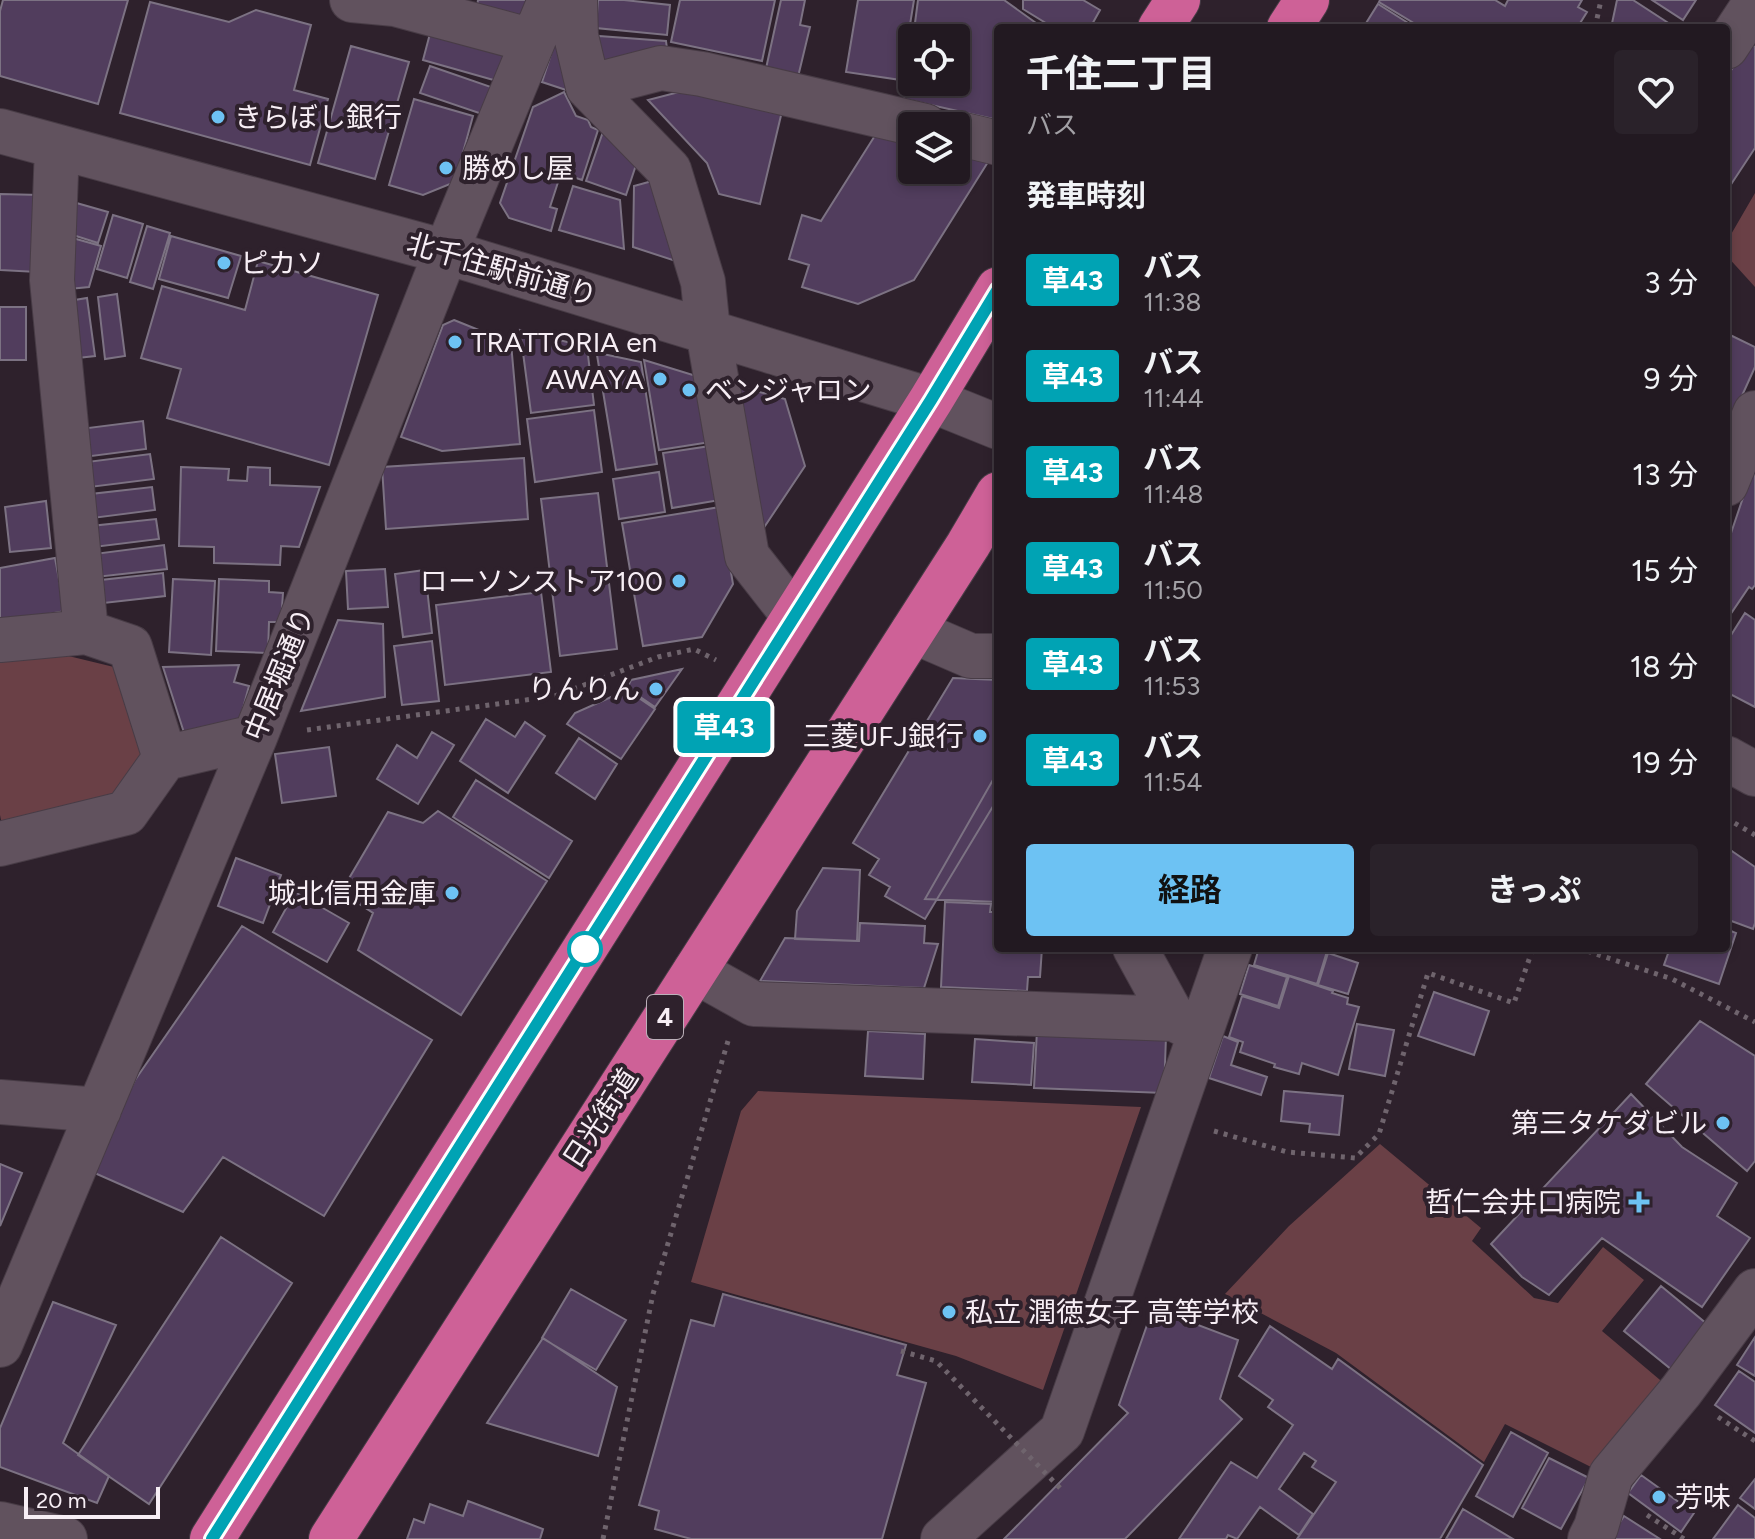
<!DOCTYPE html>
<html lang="ja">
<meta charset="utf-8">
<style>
body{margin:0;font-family:Figtree,"Noto Sans JP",sans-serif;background:#2a222a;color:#f1f3f6;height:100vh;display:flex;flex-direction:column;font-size:30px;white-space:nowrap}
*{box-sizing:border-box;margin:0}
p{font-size:26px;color:#a2a0a5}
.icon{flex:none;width:44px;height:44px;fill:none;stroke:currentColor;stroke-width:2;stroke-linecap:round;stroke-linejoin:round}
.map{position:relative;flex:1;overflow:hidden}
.drawer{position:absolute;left:994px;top:24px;width:736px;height:928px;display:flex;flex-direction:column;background:#221921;border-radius:8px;box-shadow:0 4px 12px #0003,0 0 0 2px #3f383f}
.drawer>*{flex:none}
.badge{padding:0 16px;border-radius:6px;font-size:28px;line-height:52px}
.fabs{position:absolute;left:898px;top:24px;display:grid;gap:16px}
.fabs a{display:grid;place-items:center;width:72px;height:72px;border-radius:8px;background:#221921;box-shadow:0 4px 12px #0003,0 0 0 2px #3f383f;font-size:40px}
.scale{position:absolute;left:24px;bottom:20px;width:136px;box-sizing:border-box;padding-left:8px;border:4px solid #f7eef5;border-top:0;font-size:22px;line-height:28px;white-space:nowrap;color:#f7eef5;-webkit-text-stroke:6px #2e212c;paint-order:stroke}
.map>.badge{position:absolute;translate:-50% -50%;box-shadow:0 0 0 4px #fff}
h2{padding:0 32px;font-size:30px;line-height:72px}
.round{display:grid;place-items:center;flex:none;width:84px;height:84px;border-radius:8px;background:#2a222a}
.head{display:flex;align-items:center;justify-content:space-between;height:136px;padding:0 32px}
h1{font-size:38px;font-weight:700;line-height:60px}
.primary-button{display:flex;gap:16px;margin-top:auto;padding:16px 32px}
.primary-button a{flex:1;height:92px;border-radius:8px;background:#6dc2f3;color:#111;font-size:32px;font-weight:700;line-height:92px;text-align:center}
.primary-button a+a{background:#2a222a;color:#f1f3f6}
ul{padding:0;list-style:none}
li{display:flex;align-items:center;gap:24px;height:96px;padding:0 32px}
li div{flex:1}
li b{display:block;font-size:30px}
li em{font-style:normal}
li .badge{min-width:88px;font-weight:700;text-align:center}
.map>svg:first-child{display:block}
</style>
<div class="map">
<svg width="1755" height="1539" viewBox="0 0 1755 1539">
<rect width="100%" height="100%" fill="#2e212c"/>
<!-- green -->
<path fill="#6a4046" d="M1755 193V287L1726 255V243Z
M52 652 118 668 153 757 122 805 3 830 0 815V659Z
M758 1091 1141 1107 1043 1390 956 1356 691 1282 741 1111Z
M1380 1144 1481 1228 1472 1241 1534 1298 1558 1303 1603 1247 1644 1280 1602 1331 1666 1385 1591 1467 1505 1424 1484 1462 1336 1353 1225 1294 1289 1226Z"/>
<!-- building -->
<path fill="#513d5d" stroke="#7c7283" stroke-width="2" d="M3 0H128L98 104 0 76V11Z
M478 0H527L519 22 477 6Z
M598 0H624L670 5 667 35 596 28Z
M680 0H775L762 61 671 42Z
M781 0H805L800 25 810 27 797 81 765 73Z
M858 0H914L901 80 846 72Z
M918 0H1004L1043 28H998V120L904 99 912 43V82H956V38H913Z
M1023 0H1083L1100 10 1090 28H1054L1023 9Z
M1380 0H1495L1505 6 1508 0H1582L1578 7 1587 12 1577 28H1464L1459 25 1457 28H1422L1379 2Z
M1617 0H1633L1676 28H1611Z
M1652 0H1696L1683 20Z
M150 2 229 22 256 10 311 25 294 90 328 99 310 165 120 113Z
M1378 4 1416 28H1363Z
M432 26 507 48 497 81 423 60Z
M559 30 584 96 542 82Z
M599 36 666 41 669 65 599 72Z
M1749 43 1755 47V148L1726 192V78Z
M351 46 409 62 375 179 318 163Z
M430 66 491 87 482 114 420 93Z
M564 92 576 116 588 120 591 127 598 130 582 180 561 173 550 207 557 209 551 231 509 218 500 203 533 107Z
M679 92 783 107 760 204 719 194 707 163 648 100Z
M414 99 473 116 455 182 423 195 389 185Z
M606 123 639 156 626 195 586 181Z
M881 126 912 145V170H956V139L993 154 914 280 858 304 802 287 809 265 789 259 802 215 821 221Z
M663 178 688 265 633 247 634 186Z
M573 186 620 200 624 249 559 230Z
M0 194 40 195 37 272 0 270Z
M66 200 108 212 98 243 57 230Z
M113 215 143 224 127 278 97 269Z
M147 226 170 233 153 289 130 282Z
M62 235 101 246 89 287 59 290Z
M171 236 241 256 228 298 159 279Z
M258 261 378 295 329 465 167 418 181 369 141 358 162 286 245 310Z
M117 294 125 356 105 359 98 297Z
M87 298 95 356 69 359 62 302Z
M0 307H26V360H0Z
M454 320 511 343 520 444 442 451 401 437 443 325Z
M520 330 587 347 594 405 531 413Z
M1726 333 1755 347V367L1726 431Z
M603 354 641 362 657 464 616 470 597 355Z
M644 360 706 379 717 441 659 450Z
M727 383 785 399 805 466 757 538Z
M594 410 602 472 535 482 527 419Z
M143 421 146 449 84 457 80 429Z
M717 445 726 499 672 508 663 453Z
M150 454 154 479 82 488 79 463Z
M524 458 528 519 386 529 382 467Z
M1755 462V585L1752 589 1749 587 1732 612 1726 608V548Z
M181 467 229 469 228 480 247 481 248 467 270 468V485L320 487 299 547 281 546 280 565 214 563V547L179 546Z
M659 472 665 512 619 519 613 479Z
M152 487 155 510 85 519 82 495Z
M598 493 617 649 560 656 541 499Z
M46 501 51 548 10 552 5 507Z
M720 507 733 584 702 637 643 646 622 523Z
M156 519 159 539 94 547 91 526Z
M164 545 167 569 96 577 94 554Z
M55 558 65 611 0 623V568Z
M385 569 388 607 348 609 346 571Z
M425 570 432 633 403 637 395 574Z
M163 573 165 596 95 604 92 581Z
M173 579 215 581 211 655 169 652Z
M219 579 269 581V592L283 593 281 622H269L268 653 216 651Z
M541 592 551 672 445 685 436 605Z
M1745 613 1755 620V707L1726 692V643Z
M338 620 383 624 385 697 301 711Z
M432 641 439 701 402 705 394 646Z
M239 665 234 682 249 686 238 727 187 742 163 667Z
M682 669 655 707 627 688 631 680Z
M953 678 998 680V798L925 919 885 896 890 887 869 875 879 859 853 843Z
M627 690 655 709 621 759 567 724 575 713Z
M486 719 515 737 525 722 545 736 508 793 460 761Z
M432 732 454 745 418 804 377 779 397 745 417 758Z
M579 738 617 764 595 799 556 773Z
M329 747 336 796 282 803 275 754Z
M998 771V902L925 899Z
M476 780 572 841 549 878 453 817Z
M438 811 547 881 461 1015 358 950 373 913 341 892 388 812 423 823Z
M1726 847 1755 867V923L1753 929 1726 919Z
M236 858 281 875 263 923 218 906Z
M823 868 860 870 857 941 795 939 797 911Z
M295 892 349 923 327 962 273 932Z
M945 902 991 904 990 912H998V948H1042L1040 977H1028L1027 991 941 987Z
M860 923 925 926 924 943 938 944 924 988 760 981 785 938 859 941Z
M242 926 432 1040 324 1216 223 1157 183 1212 90 1171 135 1080Z
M1726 929 1736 933 1719 984 1664 965 1670 948H1726Z
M1259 948H1328L1317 984 1254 965Z
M1328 953 1358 963 1348 994 1318 985Z
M1249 965 1287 977 1278 1006 1240 994Z
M1289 976 1333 991 1332 993 1348 998 1347 1004 1359 1007 1338 1075 1302 1063 1299 1074 1274 1067 1275 1064 1240 1052 1243 1042 1229 1037 1242 996 1279 1008Z
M1434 992 1489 1011 1474 1055 1418 1036Z
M1700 1021 1755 1056V1161L1747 1171 1646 1084Z
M1357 1024 1394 1030 1385 1076 1349 1069Z
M1037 1030 1166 1036 1164 1093 1034 1088Z
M868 1031 925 1034 923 1079 865 1076Z
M1223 1036 1238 1042 1231 1065 1267 1077 1261 1095 1209 1078Z
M975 1039 1034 1043 1031 1085 972 1082Z
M1284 1091 1343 1096 1339 1135 1309 1132 1310 1124 1281 1121Z
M1631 1094 1682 1147 1737 1183 1717 1216 1750 1238 1702 1307 1602 1238 1549 1295 1522 1277 1491 1244Z
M0 1164 22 1173 0 1226Z
M221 1237 292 1283 149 1504 78 1455Z
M1661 1286 1713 1329 1677 1374 1624 1331Z
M571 1289 626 1320 596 1370 542 1338Z
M723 1294 906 1345 897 1375 926 1383 882 1539H691L655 1529 659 1511 639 1505 691 1320 714 1326Z
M53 1302 116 1325 63 1443 109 1476 97 1503 0 1467V1428Z
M1153 1308 1238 1340 1220 1399 1242 1419 1125 1539H1004L1128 1413 1119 1405Z
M1270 1326 1332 1369 1338 1359 1483 1465 1440 1539H1297L1336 1482 1312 1467 1316 1461 1304 1453 1279 1489 1313 1514 1299 1535 1260 1507 1237 1539 1228 1535 1226 1539H1179L1231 1462 1257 1478 1293 1425 1268 1407 1273 1400 1239 1376Z
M1755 1337V1376L1737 1365Z
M543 1338 617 1387 598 1456 487 1423Z
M1739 1371 1755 1382V1433L1715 1405Z
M1511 1432 1548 1453 1513 1517 1476 1496Z
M1549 1458 1589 1478 1561 1529 1522 1508Z
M1641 1475 1694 1513 1681 1532 1628 1493Z
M1755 1479V1509L1740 1498Z
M468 1501 543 1529 540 1539H407L414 1519 424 1523 430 1504 463 1516Z
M1738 1505 1755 1518V1539H1713Z
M1463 1509 1513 1539H1446Z
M1624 1516 1660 1539H1609Z"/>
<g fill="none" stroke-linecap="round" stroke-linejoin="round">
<!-- minor casing -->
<g stroke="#483c46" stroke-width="46">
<path id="minor" d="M352 0 395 4 533 41
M575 0 576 36 588 87 669 170 703 282 708 331 747 556 794 616
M1726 47 1755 3
M588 87 661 68 702 74 925 126
M0 131 446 252 931 400 998 427
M956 133 998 143
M1726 484 1755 413
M913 631 971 656H998
M0 640 86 632
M165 758 255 737
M1726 758 1755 774
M0 844 126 813 165 758 130 647 86 632 52 280 57 147
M1135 948 1174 1019 1196 1030
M695 971 754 1004 1174 1019
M0 1102 99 1110
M0 1345 255 737 446 252 550 0
M0 1524 65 1539
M943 1539 1062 1431 1230 948
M1590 1539 1596 1527 1611 1475 1681 1391 1755 1291"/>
</g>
<!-- highway casing -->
<g stroke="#483c46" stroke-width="46">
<path id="highway" d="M1160 28 1178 0
M1289 28 1307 0
M212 1539 931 400 998 289
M331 1539 968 545 998 494"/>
</g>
<!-- path -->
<path stroke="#6f646d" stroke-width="5" stroke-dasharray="4 6" stroke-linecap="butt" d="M1595 28 1601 0
M307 730 555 696 658 657 694 649 716 660
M1726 818 1755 835
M1578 948 1672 979 1755 1022
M1214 1131 1287 1152 1355 1158 1379 1134 1428 973 1514 1003 1533 948
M1718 1417 1755 1441
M1647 1515 1684 1539
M603 1539 653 1294 728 1041"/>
<!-- minor -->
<use href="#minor" stroke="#61525e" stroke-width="44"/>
<!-- highway -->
<use href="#highway" stroke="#ce6197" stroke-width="44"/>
<!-- path-bridge -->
<path stroke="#6f646d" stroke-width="5" stroke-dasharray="4 6" stroke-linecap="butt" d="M901 1351 936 1361 1060 1488"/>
</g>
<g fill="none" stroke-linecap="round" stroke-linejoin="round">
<!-- line casing -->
<g stroke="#fff" stroke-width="18">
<path id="line" d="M212 1539 931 400 998 289"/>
</g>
<!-- line -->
<use href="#line" stroke="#00a3b4" stroke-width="12"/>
</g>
<!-- markers -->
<g fill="#6dc2f3" stroke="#2e212c" stroke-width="3">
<circle cx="218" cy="117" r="8"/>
<circle cx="446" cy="168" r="8"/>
<circle cx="224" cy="263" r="8"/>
<circle cx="455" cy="342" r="8"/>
<circle cx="660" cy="379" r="8"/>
<circle cx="689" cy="390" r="8"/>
<circle cx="679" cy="581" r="8"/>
<circle cx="656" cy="689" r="8"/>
<circle cx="980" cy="736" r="8"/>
<circle cx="452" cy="893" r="8"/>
<circle cx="1723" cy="1123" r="8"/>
<path d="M1635 1190h8v8h8v8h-8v8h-8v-8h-8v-8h8z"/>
<circle cx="949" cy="1312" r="8"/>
<circle cx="1659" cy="1497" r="8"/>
</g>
<circle fill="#fff" stroke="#00a3b4" stroke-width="4" cx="585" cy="949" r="16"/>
<g text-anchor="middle" stroke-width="8" stroke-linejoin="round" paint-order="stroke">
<!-- shield labels -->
<rect fill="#2e212c" stroke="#bbb0b9" stroke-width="2" x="647" y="995" width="36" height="44" rx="6"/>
<g font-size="26" font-weight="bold" fill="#f7eef5">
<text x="665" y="1026">4</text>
</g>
<!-- poi labels -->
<g font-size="28" fill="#f7eef5" stroke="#2e212c" text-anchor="start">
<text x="234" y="127">きらぼし銀行</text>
<text x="462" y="178">勝めし屋</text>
<text x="240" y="273">ピカソ</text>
<text x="471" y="352">TRATTORIA en</text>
<text x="644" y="389" text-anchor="end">AWAYA</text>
<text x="705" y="400">ベンジャロン</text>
<text x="663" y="591" text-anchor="end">ローソンストア100</text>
<text x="640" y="699" text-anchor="end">りんりん</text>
<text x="964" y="746" text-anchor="end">三菱UFJ銀行</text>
<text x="436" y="903" text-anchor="end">城北信用金庫</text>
<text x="1707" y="1133" text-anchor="end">第三タケダビル</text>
<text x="1621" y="1212" text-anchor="end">哲仁会井口病院</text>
<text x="965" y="1322">私立 潤徳女子 高等学校</text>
<text x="1675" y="1507">芳味</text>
</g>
<!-- street labels -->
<g font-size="28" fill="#f7eef5" stroke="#2e212c">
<text transform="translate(502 269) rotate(16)" y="10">北千住駅前通り</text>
<text transform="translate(279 674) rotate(-68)" y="10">中居堀通り</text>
<text transform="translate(600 1118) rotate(-57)" y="10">日光街道</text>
</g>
</g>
</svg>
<div class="fabs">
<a><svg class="icon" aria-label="locate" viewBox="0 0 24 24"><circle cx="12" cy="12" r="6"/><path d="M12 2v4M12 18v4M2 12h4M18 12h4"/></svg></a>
<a><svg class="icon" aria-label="layers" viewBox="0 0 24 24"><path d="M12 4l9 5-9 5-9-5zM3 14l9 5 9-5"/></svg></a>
</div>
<div class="scale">20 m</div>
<b class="badge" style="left:724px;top:727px;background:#00a3b4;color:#fff">草43</b>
<section class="drawer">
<div class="head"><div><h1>千住二丁目</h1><p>バス</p></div><a class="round"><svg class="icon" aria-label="heart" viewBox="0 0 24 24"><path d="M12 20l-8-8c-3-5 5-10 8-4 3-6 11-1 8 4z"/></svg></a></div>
<h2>発車時刻</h2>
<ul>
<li><span class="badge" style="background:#00a3b4;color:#fff">草43</span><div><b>バス</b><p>11:38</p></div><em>3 分</em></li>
<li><span class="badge" style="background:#00a3b4;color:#fff">草43</span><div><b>バス</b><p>11:44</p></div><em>9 分</em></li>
<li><span class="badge" style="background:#00a3b4;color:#fff">草43</span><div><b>バス</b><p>11:48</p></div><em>13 分</em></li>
<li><span class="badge" style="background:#00a3b4;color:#fff">草43</span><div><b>バス</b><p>11:50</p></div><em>15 分</em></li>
<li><span class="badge" style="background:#00a3b4;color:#fff">草43</span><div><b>バス</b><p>11:53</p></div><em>18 分</em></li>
<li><span class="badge" style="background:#00a3b4;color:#fff">草43</span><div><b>バス</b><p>11:54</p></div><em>19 分</em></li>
</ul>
<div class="primary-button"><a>経路</a><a>きっぷ</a></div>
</section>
</div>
